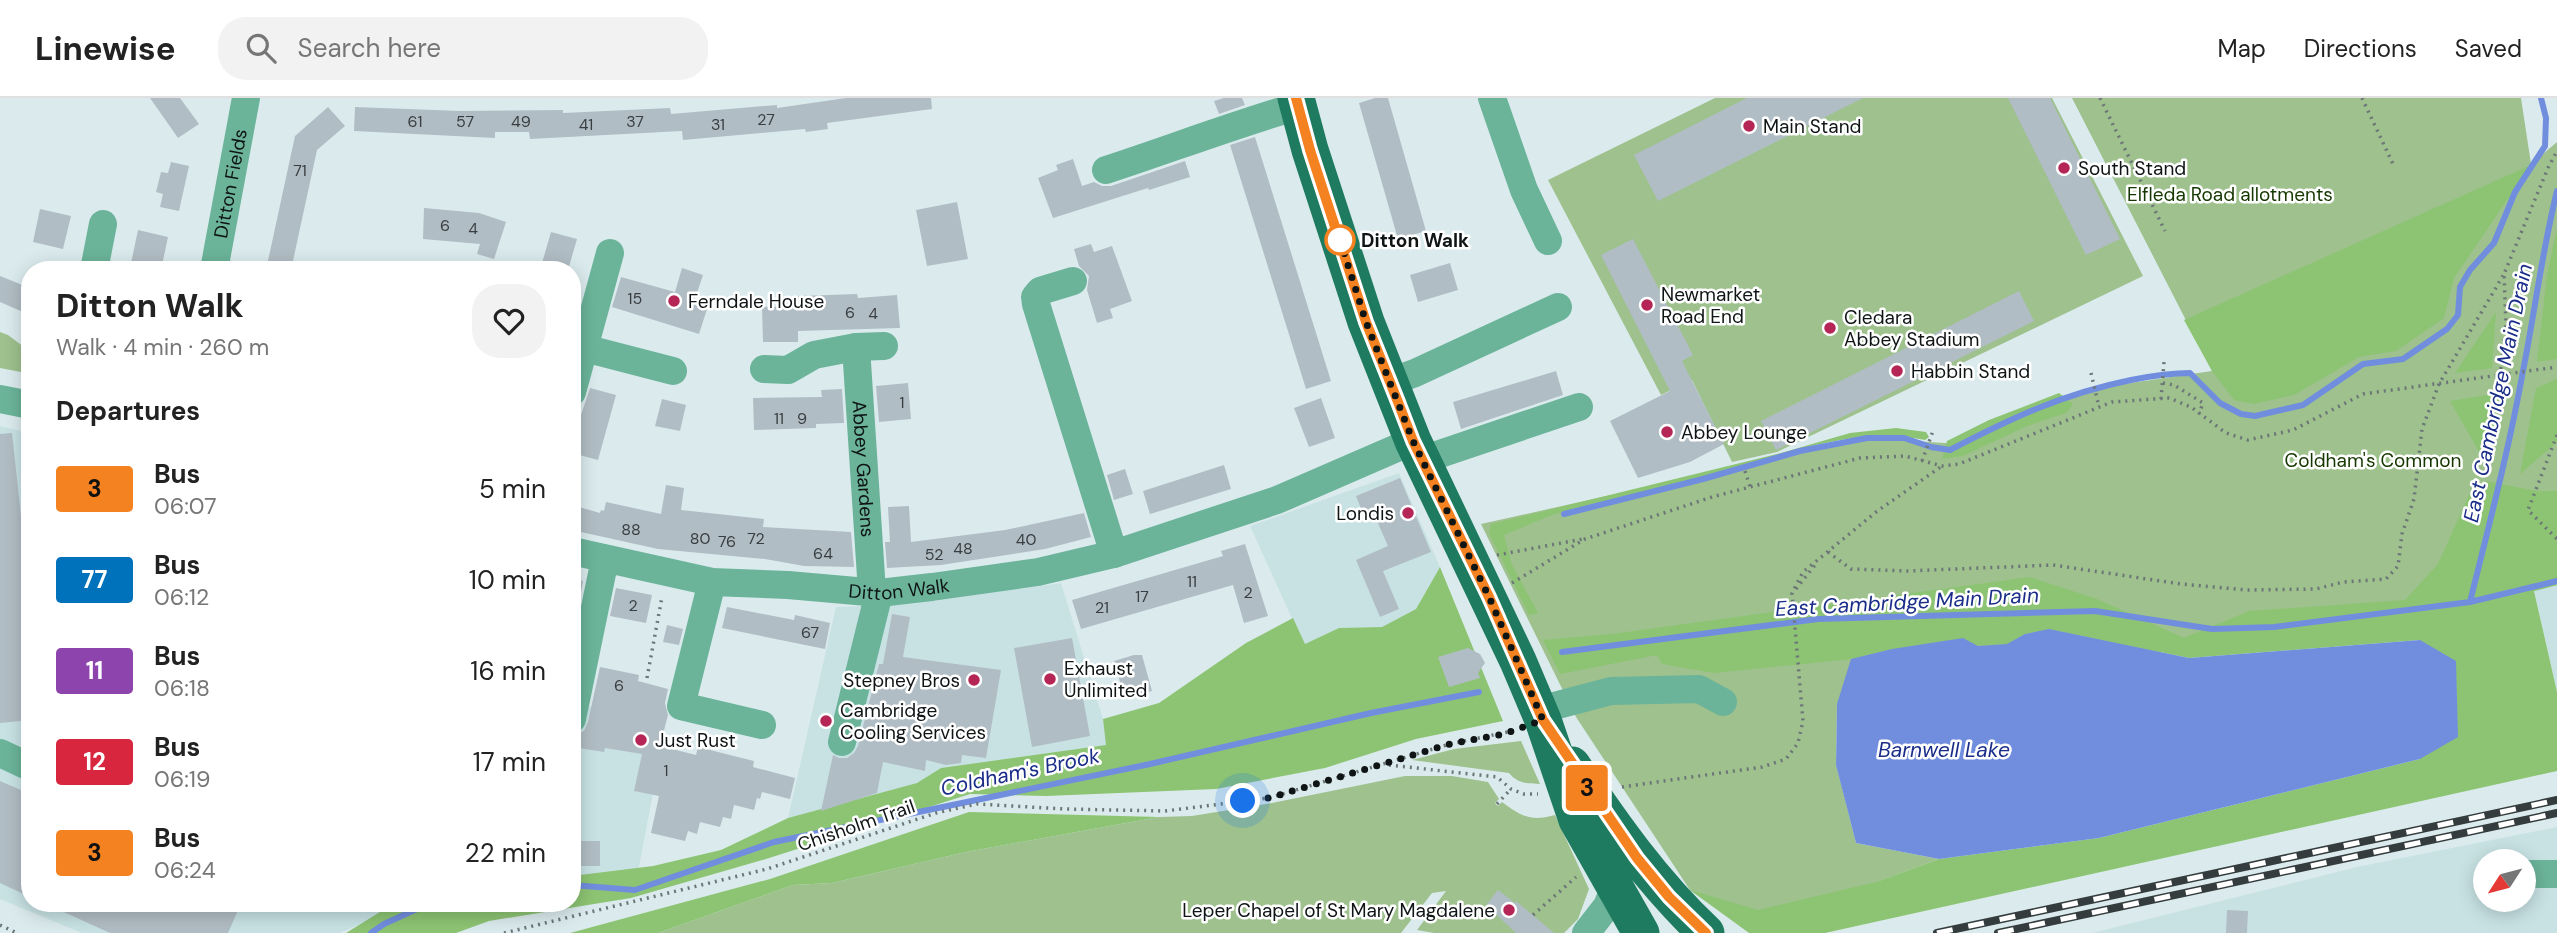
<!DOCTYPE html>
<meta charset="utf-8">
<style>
body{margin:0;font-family:"DM Sans",sans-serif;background:#f2f2f2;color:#222;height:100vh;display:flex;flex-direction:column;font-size:26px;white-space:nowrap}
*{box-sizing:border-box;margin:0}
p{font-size:23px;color:#767676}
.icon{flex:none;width:38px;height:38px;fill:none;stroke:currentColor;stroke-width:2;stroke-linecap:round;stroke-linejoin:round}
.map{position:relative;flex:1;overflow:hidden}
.sheet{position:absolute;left:21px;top:163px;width:560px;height:651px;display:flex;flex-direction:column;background:#fff;border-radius:28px;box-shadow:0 4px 18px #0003}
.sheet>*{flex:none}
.badge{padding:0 14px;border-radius:5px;font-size:24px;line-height:46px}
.needle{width:46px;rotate:234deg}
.tools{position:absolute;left:2473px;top:751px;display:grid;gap:14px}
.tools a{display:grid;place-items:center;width:63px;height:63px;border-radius:50%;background:#fff;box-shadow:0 4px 18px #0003;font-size:35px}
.you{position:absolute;width:35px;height:35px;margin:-18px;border:5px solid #fff;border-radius:50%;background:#1a73e8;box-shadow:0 0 0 10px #1a73e833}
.map>.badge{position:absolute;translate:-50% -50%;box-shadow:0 0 0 4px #fff}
h2{padding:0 35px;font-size:26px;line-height:63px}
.round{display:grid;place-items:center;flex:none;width:74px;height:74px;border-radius:28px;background:#f2f2f2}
.summary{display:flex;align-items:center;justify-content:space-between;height:119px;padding:0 35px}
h1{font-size:33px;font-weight:700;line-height:52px}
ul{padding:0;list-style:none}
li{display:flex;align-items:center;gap:21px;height:91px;padding:0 35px}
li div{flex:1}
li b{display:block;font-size:26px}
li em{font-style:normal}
li .badge{min-width:77px;font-weight:700;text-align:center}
header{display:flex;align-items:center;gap:42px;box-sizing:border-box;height:98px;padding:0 35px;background:#fff;border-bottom:2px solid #e0e0e0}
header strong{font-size:33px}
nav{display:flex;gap:38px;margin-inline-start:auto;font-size:24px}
.search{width:490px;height:63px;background:#f2f2f2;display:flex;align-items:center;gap:18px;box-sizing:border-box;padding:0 24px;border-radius:28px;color:#767676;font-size:26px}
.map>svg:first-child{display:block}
</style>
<header>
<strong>Linewise</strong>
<div class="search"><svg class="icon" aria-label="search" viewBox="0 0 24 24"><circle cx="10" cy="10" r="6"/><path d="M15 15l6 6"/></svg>Search here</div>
<nav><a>Map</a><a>Directions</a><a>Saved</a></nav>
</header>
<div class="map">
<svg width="2557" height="835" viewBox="0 0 2557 835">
<rect width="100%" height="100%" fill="#dbebed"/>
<!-- built -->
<path fill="#c8e2e4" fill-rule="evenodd" d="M0 328 30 335V805H406L340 835H82L0 801Z
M1399 375 1440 469 1416 511 1382 529 1339 530 1304 547 1250 428Z
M1061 485 1103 621 1107 647 941 670 918 685 788 720 836 509 913 506Z
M2557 487V594L2534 492Z
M572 605 606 612 630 624 665 632 639 769 623 794 572 786Z
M2557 729V835H2092L2357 769ZM2485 763H2524V802H2485Z"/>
<!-- green -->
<path fill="#9ec18e" d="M1715 0H2052L2143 178 1777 354 1732 364 1692 282 1661 297 1548 82Z
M2072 0H2521L2531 66 2557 44V487L2534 493 1837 606 1836 666 1856 745 1939 761 1746 832 1690 792 1576 619 1481 426 1867 340 1960 346 2090 291 2212 273Z
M0 234 8 237 28 252 30 274 26 275 0 270Z
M1521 643 1540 686C1527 686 1517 685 1509 675L1412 662 1454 651Z
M1405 678H1452L1488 684 1499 701 1495 705 1498 708 1502 704C1521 718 1530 724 1555 717L1589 791 1578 821 1564 835H1434L1417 832 1446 793 1432 795 1401 835H658L793 787 832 785 966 754 1159 719 1192 718 1272 705Z"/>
<!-- forest -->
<path fill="#8dc473" d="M2531 67 2454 180 2444 220 2396 253 2359 259 2294 297 2254 306 2234 302 2212 273 2184 222Z
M2557 130V261L2537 264 2547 177Z
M2496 214 2492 270 2455 275Z
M2557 281V344L2520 376 2536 290Z
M2059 295 2073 306 2066 315 2027 328 1963 358 1942 361 1947 343 1989 322Z
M2500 295 2486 366 2450 303Z
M1896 330 1926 334 1929 339 1925 342C1851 326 1774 361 1703 379 1655 392 1606 401 1558 415 1540 421 1522 430 1504 437L1512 467 1538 515 1529 517 1489 435 1491 426 1781 355 1850 335Z
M2485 383 2537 393H2557V487L2534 493 2557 594V673L1825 835H1749L1690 792 1758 812 1876 784 1939 761 2099 740 2420 661V542L2189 560 2049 531 2025 536 2007 546 1893 551 1851 561 1714 575 1662 566 1657 557 1560 576 1543 542 1612 536 2030 479 2097 501 2184 540 2249 513 2405 502 2438 466 2469 397Z
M1440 469 1503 623 1416 641 1325 670 1216 691 1046 698 970 696 766 761 631 800 489 823 456 835H346L388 809 390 805H572V778L653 768 721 752 788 720 917 685 941 670 1106 647 1103 621 1159 605 1246 545 1293 520 1305 546 1339 530 1382 529 1416 511Z
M969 714 1159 719 966 754 832 785 793 787 658 835H570L770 781Z"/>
<!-- water -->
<path fill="#718ede" d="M2049 531 2189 560 2420 542 2456 563 2458 639 2420 661 2099 740 1939 761 1856 745 1836 667 1837 606 1851 561 1892 551 1963 540 1978 548 2007 546 2025 536Z"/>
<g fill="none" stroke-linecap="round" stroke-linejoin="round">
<!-- stream -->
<path stroke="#718ede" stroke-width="6" d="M1564 416 1703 381 1800 353 1867 340H1904L1931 349 1950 352C2012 320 2062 296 2131 282 2151 278 2169 275 2190 275L2220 305 2241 316 2255 318 2303 307 2363 266 2403 261 2447 231 2458 217 2460 189 2470 172 2494 145 2515 94 2545 48 2546 20 2541 0
M2470 504C2489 427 2509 351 2523 273 2535 213 2542 153 2557 93
M1562 554 1818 521 2095 513 2212 531 2274 529 2470 504 2557 483
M572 787 635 792 774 744 1150 666 1371 615 1479 594
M371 835 384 826 430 805"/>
</g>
<!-- building -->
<path fill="#b1bdc4" d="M150 0H180L199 26 178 40Z
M846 0H931L932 11 827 25 828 31 806 34 805 31 683 42 682 33 530 41 529 34H495V40L354 33 355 9 460 13 563 12V15L670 10 671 16 777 7V10Z
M1224 0H1242L1245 7 1219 16 1214 3Z
M1375 0H1388L1426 133 1398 141 1359 5Z
M1747 0H1863L1658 103 1634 57Z
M2008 0H2050L2120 141 2086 157Z
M328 9 345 28 317 52 291 172H266L295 38Z
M1255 39 1331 283 1306 291 1230 47Z
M1073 61 1082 88 1094 84 1102 88H1111L1185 63 1190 79 1149 92 1148 90 1053 120 1038 80 1058 72 1056 67Z
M171 64 189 68 179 113 160 109 163 96 156 94 161 74 168 75Z
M957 104 968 161 927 168 916 112Z
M424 110 479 115 506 124 494 161 477 156 480 146 423 141Z
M40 111 71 118 63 151 33 144Z
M138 132 168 139 161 172 131 165Z
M551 134 577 141 568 172H540Z
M1633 141 1693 257 1682 263 1724 346 1690 364 1638 380 1610 323 1670 293 1601 157Z
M1091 146 1094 154 1112 148 1132 203 1110 211 1113 220 1097 225 1087 192 1089 178 1079 168 1074 151Z
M1450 165 1458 192 1418 204 1410 177Z
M682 170 703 177 695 201 709 205 699 236 612 209 621 179 675 194Z
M0 178 30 190V217L0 204Z
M2019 193 2034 223 1776 352 1761 323Z
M857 196 858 200 897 197 900 230 798 233V244H763L762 209 798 208V198Z
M1556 273 1563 297 1461 331 1453 304Z
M908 285 911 321 879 324 876 288Z
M590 290 616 297 598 362 572 355 573 341Z
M842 291 844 325 816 326V330L754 332 753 300 822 299 821 292Z
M1321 300 1335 340 1309 349 1294 310Z
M662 301 686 307 680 333 655 328Z
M12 335 30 502V622L0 625V336Z
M1224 367 1231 391 1150 416 1143 393Z
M1125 371 1133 396 1114 402 1107 377Z
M1400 380 1431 454 1383 473 1399 511 1380 519 1356 462 1388 448 1373 414 1364 418 1356 398Z
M666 387 684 390 681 412 764 421 763 429 851 434 854 469 804 468 765 461 658 451 572 432V407L600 415 601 412 604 413 606 404 661 416Z
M909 408 911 444 1005 432 1084 415 1091 439 1045 451 941 467 887 470 885 444H890L888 409Z
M1245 446 1268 518 1244 525 1233 487 1081 531 1072 502 1223 458 1221 453Z
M572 481 583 483 579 505 572 504Z
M616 490 652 497 646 525 610 518Z
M727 509 794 522 795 517 830 525 825 551 722 530Z
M892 516 910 519 903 559 1001 572 986 660 962 657 961 665 946 667 926 662 925 673 883 664 877 695 821 713 833 657 839 660H847L854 655 858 648 879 566H883Z
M667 527 683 531 679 547 663 544Z
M1072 540 1090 638 1032 649 1014 550Z
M1468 550 1480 556 1485 565 1478 575 1480 580 1449 589 1438 559Z
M1134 557H1142L1152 593 1125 601 1114 563Z
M600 569 639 577 638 583 668 591 665 605 668 617 660 648 696 657 698 649 754 663 753 669 795 680 790 701 762 694 760 701 757 700 754 712 734 707 731 721 723 719 720 729 700 724 697 736 688 733 685 743 651 735 659 698 634 693 642 656 605 650 604 654 573 649 574 637 584 633 588 624Z
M0 683 30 696V799L0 785Z
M572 743H600V768H572Z
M1498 792 1515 805 1516 803 1554 835H1516L1486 807Z
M44 805H241L228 835H110Z
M2227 812 2248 813 2247 835H2226Z"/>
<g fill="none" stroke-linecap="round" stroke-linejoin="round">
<!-- path -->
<path stroke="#6c7677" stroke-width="3.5" stroke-dasharray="2 5" stroke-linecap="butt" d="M2100 0 2165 133
M2362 0 2393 66
M2091 275 2099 309
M2500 278 2506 227 2504 176 2548 70 2557 53
M2163 285 2174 287 2203 305 2199 316
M2161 301 2164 264
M2557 337 2528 412 2557 441
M1922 363 1933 333
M1745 373 1750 389
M1828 454 1851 471 1907 473 2053 467 2181 486 2247 492 2316 491 2343 484 2386 481 2398 468 2402 436 2414 401 2422 331 2439 286 2504 176
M1497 457 1583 441
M1512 485 1585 441 1712 399 1860 360 1905 358 1942 368 1959 366 2112 304 2169 300 2191 309 2226 335 2248 342 2293 332 2363 296 2557 269
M1796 491 1815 467
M647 580 662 499
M1389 667 1497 679 1511 691 1524 696H1538
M1622 689 1762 669 1786 661 1798 645 1803 623 1792 495 1803 474 1876 414 1942 368
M1497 706 1511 691
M1533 817 1576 779
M0 827 17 835
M504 835 767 771 936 715 977 706 1065 711 1165 713 1269 700 1450 646 1517 632"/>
<!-- minor -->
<g stroke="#6bb49a" stroke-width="28">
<path d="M1492 0 1524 92 1548 143"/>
<path d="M1106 72C1170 51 1233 27 1298 8"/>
<path d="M94 172 103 126"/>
<path id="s1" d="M214 172 246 0"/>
<path d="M1073 183 1040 193 1035 199 1036 206 1114 456"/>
<path id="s2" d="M856 249 872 494"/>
<path d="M584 250 673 273"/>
<path d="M764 271 788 272 814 257 856 249 884 248"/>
<path d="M1390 284 1415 275 1558 209"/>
<path d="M572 294 610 155"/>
<path d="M0 301 30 307"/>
<path d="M1422 362 1579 309"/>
<path id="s3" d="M572 453 712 484 788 487 879 495 932 489 1038 474 1114 456 1277 402 1413 343"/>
<path d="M712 484 681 608 762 627"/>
<path d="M1539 612 1611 593 1699 591 1723 604"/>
<path d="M572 621 605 461"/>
<path d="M842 644 879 495"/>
<path d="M0 655 30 669"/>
<path d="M2524 776H2557"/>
<path d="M1586 835 1607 808 1620 777"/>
</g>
<!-- major -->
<path stroke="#1f7b60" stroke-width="37" d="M1296 0 1310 52 1366 224 1413 343 1518 563 1543 622 1577 722 1641 835
M1572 667C1612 727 1653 785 1706 835"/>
<!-- rail casing -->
<g stroke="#353c3d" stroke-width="8">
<path id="rail" d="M1937 835 2557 702
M1998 835 2557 715"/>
</g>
<!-- rail -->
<use href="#rail" stroke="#fff" stroke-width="5" stroke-dasharray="16" stroke-linecap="butt"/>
</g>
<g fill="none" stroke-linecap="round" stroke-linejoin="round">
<!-- line casing -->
<g stroke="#fff" stroke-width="16">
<path id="line" d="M1296 0 1310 52 1366 224 1398 304 1413 343 1489 499 1543 622 1637 760 1669 799 1706 835"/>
</g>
<!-- line -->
<use href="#line" stroke="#f58220" stroke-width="10"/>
<!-- walk -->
<path stroke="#0f1415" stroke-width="7" stroke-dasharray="0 12.6" d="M1243 703 1269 700 1450 646 1504 636 1543 622 1489 499 1413 343 1366 224 1340 142"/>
</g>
<!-- markers -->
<g fill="#b52656" stroke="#fff" stroke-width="2.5">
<circle cx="1749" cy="28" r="7"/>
<circle cx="2064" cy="70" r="7"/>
<circle cx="674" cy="203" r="7"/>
<circle cx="1647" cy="207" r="7"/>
<circle cx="1830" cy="230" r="7"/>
<circle cx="1897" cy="273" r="7"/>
<circle cx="1667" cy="334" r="7"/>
<circle cx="1408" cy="415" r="7"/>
<circle cx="1050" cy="581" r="7"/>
<circle cx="974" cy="582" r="7"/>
<circle cx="826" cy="623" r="7"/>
<circle cx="641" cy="642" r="7"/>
<circle cx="1509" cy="812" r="7"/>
</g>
<circle fill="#fff" stroke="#f58220" stroke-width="3.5" cx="1340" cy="142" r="14"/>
<g text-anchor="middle" stroke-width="5" stroke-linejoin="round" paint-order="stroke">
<!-- number labels -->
<g font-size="16" fill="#383e41">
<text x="766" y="27">27</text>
<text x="415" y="29">61</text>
<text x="465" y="29">57</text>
<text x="521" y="29">49</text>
<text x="635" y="29">37</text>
<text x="586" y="32">41</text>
<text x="718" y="32">31</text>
<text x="300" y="78">71</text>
<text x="445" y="133">6</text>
<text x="473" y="136">4</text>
<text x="635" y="206">15</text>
<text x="850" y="220">6</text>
<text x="873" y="221">4</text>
<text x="902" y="310">1</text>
<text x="779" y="326">11</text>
<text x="802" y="326">9</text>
<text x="631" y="437">88</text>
<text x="700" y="446">80</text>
<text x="756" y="446">72</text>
<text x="1026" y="447">40</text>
<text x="727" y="449">76</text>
<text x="963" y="456">48</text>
<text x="823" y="461">64</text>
<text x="934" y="462">52</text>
<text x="1192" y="489">11</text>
<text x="1248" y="500">2</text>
<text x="1142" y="504">17</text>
<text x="633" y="513">2</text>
<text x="1102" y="515">21</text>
<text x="810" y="540">67</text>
<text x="619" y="593">6</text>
<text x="666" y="678">1</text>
</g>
<!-- poi labels -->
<g font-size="19" fill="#0f1415" stroke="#fff" text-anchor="start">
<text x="1763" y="35">Main Stand</text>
<text x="2078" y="77">South Stand</text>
<text x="1661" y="203">Newmarket<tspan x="1661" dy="22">Road End</tspan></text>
<text x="688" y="210">Ferndale House</text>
<text x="1844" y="226">Cledara<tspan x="1844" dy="22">Abbey Stadium</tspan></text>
<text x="1911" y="280">Habbin Stand</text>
<text x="1681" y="341">Abbey Lounge</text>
<text x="1394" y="422" text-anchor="end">Londis</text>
<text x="1064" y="577">Exhaust<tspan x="1064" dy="22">Unlimited</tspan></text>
<text x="960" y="589" text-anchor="end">Stepney Bros</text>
<text x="840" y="619">Cambridge<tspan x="840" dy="22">Cooling Services</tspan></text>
<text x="655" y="649">Just Rust</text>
<text x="1495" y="819" text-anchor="end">Leper Chapel of St Mary Magdalene</text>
</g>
<!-- street labels -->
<g font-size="19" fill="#0f1415" stroke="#fff">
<text dy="7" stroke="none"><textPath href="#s1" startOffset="88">Ditton Fields</textPath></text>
<text dy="7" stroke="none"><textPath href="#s2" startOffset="122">Abbey Gardens</textPath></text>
<text dy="7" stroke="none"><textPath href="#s3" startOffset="331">Ditton Walk</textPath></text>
<text transform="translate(856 727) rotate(-19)" y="7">Chisholm Trail</text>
</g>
<!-- park labels -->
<g font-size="19" fill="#153800" stroke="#fff">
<text x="2230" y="103">Elfleda Road allotments</text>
<text x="2373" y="369">Coldham's Common</text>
</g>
<!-- stop labels -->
<g font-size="19" font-weight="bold" fill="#0f1415" stroke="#fff" text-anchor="start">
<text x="1361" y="149">Ditton Walk</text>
</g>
<!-- water labels -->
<g font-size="21" font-style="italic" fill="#1a2d89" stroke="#fff">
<text transform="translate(2498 295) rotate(-78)" y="7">East Cambridge Main Drain</text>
<text transform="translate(1907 504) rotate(-3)" y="7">East Cambridge Main Drain</text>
<text x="1944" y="659">Barnwell Lake</text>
<text transform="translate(1020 674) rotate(-12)" y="7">Coldham's Brook</text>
</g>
</g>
</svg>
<div class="tools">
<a><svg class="needle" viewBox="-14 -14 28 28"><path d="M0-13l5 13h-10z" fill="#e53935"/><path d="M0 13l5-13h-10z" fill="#767676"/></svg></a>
</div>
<div class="you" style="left:1243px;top:703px"></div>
<b class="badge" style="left:1587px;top:690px;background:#f58220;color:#111">3</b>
<section class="sheet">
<div class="summary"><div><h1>Ditton Walk</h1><p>Walk · 4 min · 260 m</p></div><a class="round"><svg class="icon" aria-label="heart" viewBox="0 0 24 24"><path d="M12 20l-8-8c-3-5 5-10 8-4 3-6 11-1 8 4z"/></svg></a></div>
<h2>Departures</h2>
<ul>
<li><span class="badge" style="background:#f58220;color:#111">3</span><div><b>Bus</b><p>06:07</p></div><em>5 min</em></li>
<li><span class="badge" style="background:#0072bc;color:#fff">77</span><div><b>Bus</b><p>06:12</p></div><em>10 min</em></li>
<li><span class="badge" style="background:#8e44ad;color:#fff">11</span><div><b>Bus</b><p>06:18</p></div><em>16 min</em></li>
<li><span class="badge" style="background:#d7263d;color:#fff">12</span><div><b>Bus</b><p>06:19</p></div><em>17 min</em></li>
<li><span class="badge" style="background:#f58220;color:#111">3</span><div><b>Bus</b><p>06:24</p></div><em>22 min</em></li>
</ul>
</section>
</div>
